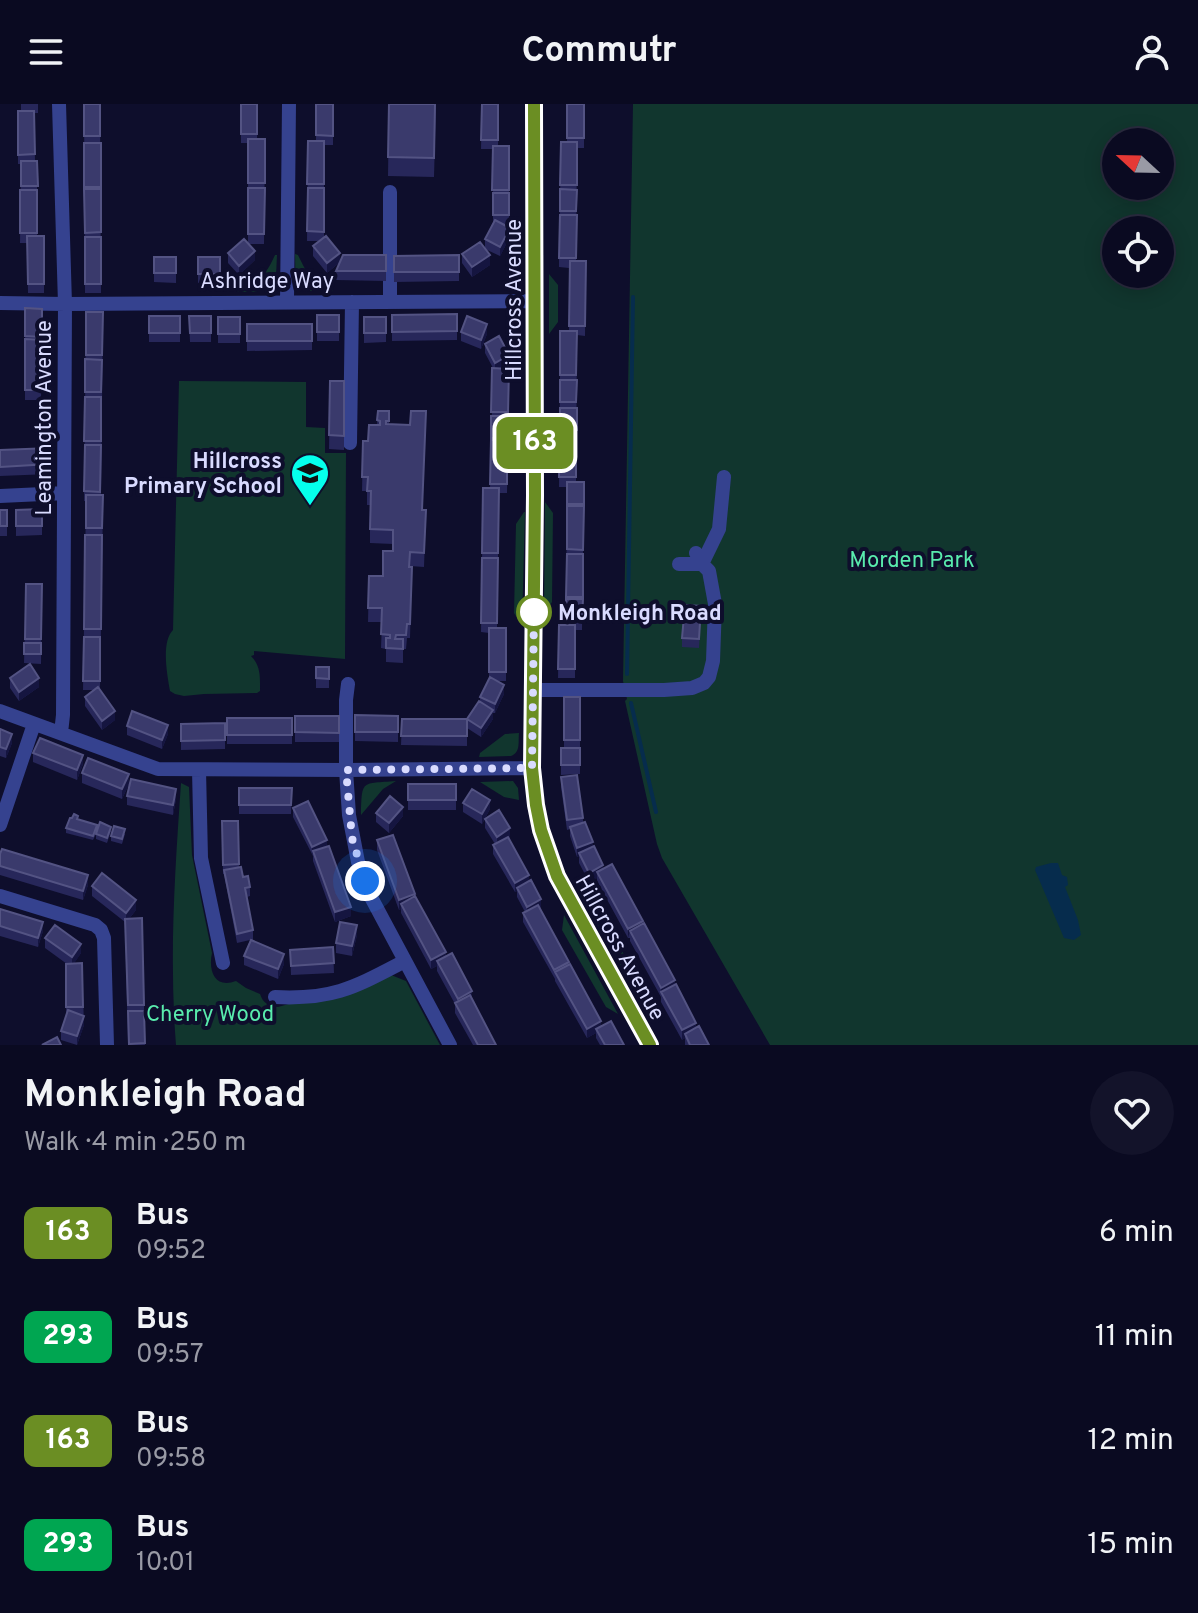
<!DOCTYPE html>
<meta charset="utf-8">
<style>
body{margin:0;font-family:Overpass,sans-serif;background:#13132a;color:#f1f3f6;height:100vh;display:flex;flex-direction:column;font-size:30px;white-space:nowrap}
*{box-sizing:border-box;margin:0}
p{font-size:26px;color:#999aa5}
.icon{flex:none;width:44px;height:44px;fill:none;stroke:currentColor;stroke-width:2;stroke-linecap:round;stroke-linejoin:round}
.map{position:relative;height:941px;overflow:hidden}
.sheet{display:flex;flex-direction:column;background:#0a0a21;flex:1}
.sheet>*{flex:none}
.badge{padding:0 16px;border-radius:12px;font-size:28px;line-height:52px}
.needle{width:52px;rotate:292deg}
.buttons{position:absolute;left:1102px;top:24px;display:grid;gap:16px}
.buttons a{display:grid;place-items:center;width:72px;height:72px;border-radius:50%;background:#0a0a21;box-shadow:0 4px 20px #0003,0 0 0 2px #2a2b3f;font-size:40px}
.you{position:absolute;width:40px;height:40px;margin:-20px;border:6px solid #fff;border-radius:50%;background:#1a73e8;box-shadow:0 0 0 12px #1a73e833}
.map>.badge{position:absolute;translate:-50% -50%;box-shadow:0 0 0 4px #fff}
.round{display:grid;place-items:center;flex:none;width:84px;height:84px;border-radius:42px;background:#13132a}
.head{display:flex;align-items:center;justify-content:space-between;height:136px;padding:0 24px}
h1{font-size:38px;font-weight:700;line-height:60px}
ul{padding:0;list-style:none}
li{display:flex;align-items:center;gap:24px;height:104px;padding:0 24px}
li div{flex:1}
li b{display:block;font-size:30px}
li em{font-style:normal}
li .badge{min-width:88px;font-weight:700;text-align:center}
header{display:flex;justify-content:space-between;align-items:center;height:104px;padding:0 24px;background:#0a0a21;font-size:36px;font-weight:700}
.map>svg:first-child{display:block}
</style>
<header><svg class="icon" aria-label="menu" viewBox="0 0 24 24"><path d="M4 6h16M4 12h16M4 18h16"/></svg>Commutr<svg class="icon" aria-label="person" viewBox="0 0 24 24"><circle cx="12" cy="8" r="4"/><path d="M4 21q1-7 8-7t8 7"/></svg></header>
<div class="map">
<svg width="1198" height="941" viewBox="0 0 1198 941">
<rect width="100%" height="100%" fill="#0e0e2c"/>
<!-- green -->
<path fill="#11362e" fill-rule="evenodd" d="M633 0H1198V941H770L662 754 657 740 625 597 627 595 623 577ZM1116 38H1160V82H1116ZM1116 126H1160V170H1116Z
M295 150 298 151C308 172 311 176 333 185L332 188C293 186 296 190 295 150Z
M275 151H277C275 192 278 187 237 188L238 186C260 176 265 173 275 151Z
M549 170 558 181V218L549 230Z
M179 277 306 278V323L325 324V349H346L345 555 254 547V551L251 552C261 562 260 573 260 587L257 589 204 590 184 592 175 590 170 587C167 570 161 538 173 526Z
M545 398 553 409 552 498 544 510Z
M524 408H525L522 521 514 509 516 420Z
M519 629C518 638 521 648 511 652L479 653 480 649 505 630Z
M396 677 383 685 361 711C362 675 361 680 396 677Z
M513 677 518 684 519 696 504 693 480 678Z
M181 679 189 683 192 751 212 849C208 867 215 885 236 877L246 884 260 890C263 899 268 902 278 903L391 871 406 877 440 941H176C169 854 175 766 181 679Z
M585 795 596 802 640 878 639 893 583 796Z
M564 811 618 910 606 903 562 826Z"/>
<!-- water -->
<path fill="#062c4d" d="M1051 759H1058L1062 771 1067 773 1068 781 1065 783 1078 816 1081 831 1074 836 1064 834 1035 766 1036 763Z"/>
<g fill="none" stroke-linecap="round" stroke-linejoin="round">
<!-- stream -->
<path stroke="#062c4d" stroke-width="4" d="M627 570 633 193
M631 599 656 708"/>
<!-- minor -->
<path stroke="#35428f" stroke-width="14" d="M59 0 65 200 63 611 61 629
M534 0 535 391 532 664 536 701 541 726 557 772 650 941
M390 197V88
M287 198 289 0
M0 199 65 200 535 197
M350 339 352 198
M0 392 64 389
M679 460H702L696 449
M348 580 346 596V666L349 711 358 758 372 795 450 941
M533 586H664L692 584 704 579 709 573 713 557 715 500 709 467 702 460 719 425 724 373
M0 607 158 665 346 666 532 664
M199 666 201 754 223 859
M0 721 34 620
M0 792 95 821 101 826 104 834 107 941
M275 893C334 896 355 883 405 857"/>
</g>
<!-- wall -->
<path fill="#27275a" d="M21 0H38V9H34L35 57H37V132H44V189H28L27 139H20L21 60H18V7H21Z
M84 0H100L101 189H85Z
M241 0H258L257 35H265L264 140H248L255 156 239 171 228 159V149L248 139V39H241Z
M316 0H333V41H324V134L340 157 386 151V177L336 176V167L339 159 327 169 313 152V142L320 137H307L308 37H316Z
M389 0H436L434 73 388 72Z
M482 0H499L498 42H509V121H504L510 133 500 152 485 145V135L493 120V45H481Z
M567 0H584V44H577L576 157H586L585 232 577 231 576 378H584L582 526H575V574H558L559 521H566L567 383H559L560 271 569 227V164L559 163V154L561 38H567Z
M462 150 490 161 472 173 462 159Z
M459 151V177L394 178V152Z
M154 153H176V179L154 178Z
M198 153H220V179H198Z
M25 204 42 205 41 296H25Z
M86 208H103L101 391 103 401 100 585 115 616 102 626 85 602V593L94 586H83L86 397H84Z
M457 210V236L392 237V211Z
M317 211H339V237H317Z
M149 212H180V238H149Z
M189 212H211V238H190Z
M218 213H240V239H218Z
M364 213H386V238L364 239Z
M247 220H312V246L247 247Z
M461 228 487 230 481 245 461 237Z
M485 240 509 261 502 265H509L507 389H499L497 524H506V577H498L504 590 495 609H493V615L481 633 467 624V615L480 598V593L489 574V529L481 528 483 384H490L493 264 485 249Z
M330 277H344V346L329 345Z
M378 307H389V320L423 406H426L424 463 410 462 412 463 410 534H407L406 545H403V559L386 558V545L381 544 382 518H368L369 472H383L393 447V440L370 439V401H367V387H362L363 337H368L377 321Z
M50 344V370L0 372V346Z
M42 405V431L16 432V406Z
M0 406H7V432H0Z
M26 480H42L41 560 24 559Z
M701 511 699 544 682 543V534Z
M316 563H329V584H316Z
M10 574 39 583 19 597 10 584Z
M564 593H580V670L561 671V644H564Z
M355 611 398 612V638L355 637Z
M295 612H339V638H295Z
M227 614H292V640H227Z
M402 615H467V642L401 641Z
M225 619V645L181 646V620Z
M127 622 168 630 162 645 127 631Z
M0 625 12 639 6 654 0 652Z
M33 649 83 660 77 676 33 658Z
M82 669 129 680 122 695 82 679Z
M561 673 583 714V718L593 742 603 764 643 820 675 881 696 924 709 941H685V934L682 936 661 898V893L630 837V834H628L597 777V774L589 778 579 759V752L577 753 570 732V725L567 726 561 683Z
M408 680H456V706H408Z
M239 684H292L291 710H239Z
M127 692 176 695 173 711 127 701Z
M463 699 490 705 482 720 463 708Z
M293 704 327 742 351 812 335 818 313 757V752L293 713Z
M376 709 403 712 389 729 376 718Z
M78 715 97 726 111 727 107 739 96 735V730L93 736 66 729V724Z
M485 715 510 734 509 735 529 776 541 804 540 805 601 922 624 941H600L596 934V929L587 934 555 877V875L523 818V809L525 808 517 793V787L515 788 493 750V741L495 740 485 724Z
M222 717H238L239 763 243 773 250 783V792L247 793 253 826V836H251L284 860 278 875 244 861V852L250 836 237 839 224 770H223Z
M125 730 122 740 111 737V732Z
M377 736 415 792 446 853 472 897 496 941H473L455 909V900L437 867V862L431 865 401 809V805L399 806 377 746Z
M0 750 88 781 83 796 0 771Z
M92 782 136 806 129 815 142 814 145 941H128L125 818 92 792Z
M0 805 43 827 38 843 0 832Z
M357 831 352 852 336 849V839Z
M45 834 81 849 74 859H82L84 921 77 941 61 936V927L66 912V860H67L45 844Z
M333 843 334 869 291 871 290 846Z"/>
<!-- shaded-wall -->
<path fill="#151540" d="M510 124V133L500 152V143Z
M255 147V156L239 171V162Z
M340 149V158L327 169V159Z
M490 151V161L472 173V163Z
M487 220V230L481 245V236Z
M509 251V261L495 268V259Z
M39 574V583L19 597V588Z
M504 581V590L495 609V600Z
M493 606V615L481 633V624Z
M115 607V616L102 626V617Z
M168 621V630L162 645V636Z
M12 630V639L6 654V645Z
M83 651V660L77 676V666Z
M129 670V680L122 695V685Z
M176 685V695L173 711V701Z
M490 696V705L482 720V710Z
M403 703V712L389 729V719Z
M510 724V734L497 743V733Z
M327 736V745L313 747 312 752V743Z
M593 738V748L579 749V752L577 753V744Z
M603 761V771L597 768V774L589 778V769Z
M88 771V781L83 796V787Z
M529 771V780L517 784V787L515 788V779Z
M415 790V800H401V805L399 806V796Z
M541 795V804L527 812V803Z
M136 796V806L126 819V809Z
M351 803V812L335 818V808Z
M643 817V826L630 827 628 834V825Z
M43 818V827L38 843V834Z
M357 821V831L352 852V842Z
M81 840V849L72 863V853Z
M446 848V857H437V862L431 865V856Z
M284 850V860L278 875V865Z
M675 876V886L661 888V894V884Z
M472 887V897L458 905V895Z
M84 912V921L77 941V932Z
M601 917V927L596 925V929L587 934V925Z
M696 919V928L685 930V934L682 936V926Z"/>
<!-- building -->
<path fill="#3a3a6c" stroke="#535383" stroke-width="2" d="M84 0H100V32H84Z
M241 0H257V30H241Z
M316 0H333V32L316 31Z
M389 0H435L434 54 388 53Z
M482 0H498V36H481Z
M567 0H584V34H567Z
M18 7H34L35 50 18 51Z
M248 35H265V79H248Z
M308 37H324V80H307Z
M561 38H577V81H560Z
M84 39H101V83H84Z
M493 42H509V86H492Z
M21 57H37L38 82H21Z
M248 84H265L264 130H248Z
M308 84H324V128L307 127Z
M84 85H101V128L85 129Z
M560 85 577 86 576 107H560Z
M20 86H37V129H20Z
M493 89H509V111H493Z
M560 111H577L576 154H559Z
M495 116 510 124 500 143 485 135Z
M27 132H44V180H28Z
M326 132 340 149 327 159 313 142Z
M85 133H101V180H85Z
M244 135 255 147 239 162 228 149Z
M480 138 490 151 472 163 462 150Z
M343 151H386V167H336Z
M459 151V168H394V152Z
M154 153H176V169H154Z
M198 153H220V170H198Z
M570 157H586L585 222H569Z
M25 204 42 205V233L25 232Z
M86 208H103L102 251H86Z
M457 210V227L392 228V211Z
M317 211H339V228H317Z
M149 212H180V229H149Z
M189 212H211V229H190Z
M467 212 487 220 481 236 461 228Z
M218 213H240V230H218Z
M364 213H386V229H364Z
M247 220H312V237H247Z
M560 227H577L576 271H560Z
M499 232 509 251 495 259 485 240Z
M25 235 42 236 41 286H25Z
M85 255 102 256 101 288H85Z
M492 264 509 265 508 308H491Z
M560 276H577L576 298H560Z
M330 277H344V332L329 331Z
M85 293H101V337H84Z
M560 304H577V326L560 325Z
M378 307H389V317H386V320L410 321 411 307H426L422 406H426L424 449 410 448 409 463H412L410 520H407L406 531H396L395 535H403V545L386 544V534H390V531L381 530 382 504H368L369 472H383V447H393V426L370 425 371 387H367L368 373H362L363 337H368L369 321H380V317L377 316Z
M491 312H508L507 334H491Z
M560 330H576V373H559Z
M491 336H507V380H490Z
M85 341H101L100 388 84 387Z
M50 344V360L0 363V346Z
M567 378H584V400H567Z
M483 384H499L498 449H482Z
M86 391H103L102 424H86Z
M567 402H584L583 446 567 445Z
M42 405V422H16V406Z
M0 406H7V422H0Z
M85 431H102L101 525H84Z
M567 450H583V493H566Z
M482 454H498L497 519H481Z
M26 480H42L41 535H25Z
M566 495H583L582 517H566Z
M685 501 701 502 699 535 682 534Z
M559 521H575V565H558Z
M489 524H506V568H489Z
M84 533H100V577H83Z
M24 539H41V550H24Z
M30 560 39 574 19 588 10 574Z
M316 563H329V575L316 574Z
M490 573 504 581 495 600 480 593Z
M98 583 115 607 102 617 85 593Z
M564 593H580V636H564Z
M479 597 493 606 481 624 467 615Z
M132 607 168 621 162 636 127 622Z
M355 611 398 612V628H355Z
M295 612H339V629L295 628Z
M227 614H292V631H227Z
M402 615H467V632H401Z
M225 619V636L181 637V620Z
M0 625 12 630 6 645 0 643Z
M40 634 83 651 77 666 33 649Z
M561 644H580V661H561Z
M88 654 129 670 122 685 82 669Z
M577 671 583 714 567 716 561 673Z
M131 675 176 685 173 701 127 692Z
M408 680H456V696H408Z
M239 684H292L291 701H239Z
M472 685 490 696 482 710 463 699Z
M390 692 403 703 389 719 376 709Z
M308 697 327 736 312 743 293 704Z
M499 706 510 724 497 733 485 715Z
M74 710 78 712 77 715 97 721 93 732 66 724 70 714H72Z
M222 717H238L239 760 223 761Z
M100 718 111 723 107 734 96 730Z
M585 718 593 738 577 744 570 723Z
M114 722 125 725 122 735 111 732Z
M393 731 415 790 399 796 377 736Z
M508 733 529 771 515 779 493 741Z
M329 742 351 803 335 808 313 747Z
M594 742 603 761 589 769 579 749Z
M2 745 88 771 83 787 0 762V750Z
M612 760 643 817 628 825 597 768Z
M241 763 243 773 248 772 250 783 245 784 253 826 237 830 224 766Z
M102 769 136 796 126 809 92 782Z
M531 776 541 795 527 803 517 784Z
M415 792 446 848 431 856 401 800Z
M538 801 569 858 554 866 523 809Z
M0 805 43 818 38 834 0 822Z
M142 814 144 901H128L125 815Z
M340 818 357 821 352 842 336 839Z
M644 819 675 876 661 884 630 827Z
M55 821 81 840 72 853 45 834Z
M251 836 284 850 278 865 244 852Z
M333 843 334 859 291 862 290 846Z
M452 849 472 887 458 895 437 857Z
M82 859 83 903H66V860Z
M570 860 601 917 587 925 555 868Z
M676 880 696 919 682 926 661 888Z
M470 891 496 941H478L455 899Z
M68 906 84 912 77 932 61 927Z
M128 907H144L145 939 129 940Z
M611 917 624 941H605L596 925Z
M699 922 709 941H690L685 930Z
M57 933 61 941H42Z"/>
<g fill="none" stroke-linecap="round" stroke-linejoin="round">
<!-- line casing -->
<g stroke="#fff" stroke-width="18">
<path id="line" d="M534 0 535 391 532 664 536 701 541 726 557 772 650 941"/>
</g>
<!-- line -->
<use href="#line" stroke="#6b8e23" stroke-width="12"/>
<!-- walk -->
<path stroke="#d9dbff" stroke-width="8" stroke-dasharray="0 14.4" d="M365 777 352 734 346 666 532 664 534 506V508"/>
</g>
<!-- icons -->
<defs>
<g id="school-pin" transform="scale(2)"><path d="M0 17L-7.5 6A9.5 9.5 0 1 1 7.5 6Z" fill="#05ffec" stroke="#0e0e2c"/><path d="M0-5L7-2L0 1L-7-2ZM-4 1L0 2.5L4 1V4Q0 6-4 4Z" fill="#111"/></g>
</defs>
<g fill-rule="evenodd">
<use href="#school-pin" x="310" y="369"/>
</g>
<!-- markers -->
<circle fill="#fff" stroke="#6b8e23" stroke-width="4" cx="534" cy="508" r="16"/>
<g text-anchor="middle" stroke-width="8" stroke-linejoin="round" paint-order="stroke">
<!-- street labels -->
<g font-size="22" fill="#d9dbff" stroke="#0e0e2c">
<text x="267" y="184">Ashridge Way</text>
<text transform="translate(513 196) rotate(-90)" y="8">Hillcross Avenue</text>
<text transform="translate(43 314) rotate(-90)" y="8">Leamington Avenue</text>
<text transform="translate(621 843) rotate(61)" y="8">Hillcross Avenue</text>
</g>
<!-- poi labels -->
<g font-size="22" font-weight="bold" fill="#d9dbff" stroke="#0e0e2c" text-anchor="end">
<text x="282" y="364">Hillcross<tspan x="282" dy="25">Primary School</tspan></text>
</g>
<!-- park labels -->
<g font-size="22" fill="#59ebad" stroke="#0e0e2c">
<text x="912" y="463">Morden Park</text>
<text x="210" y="917">Cherry Wood</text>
</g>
<!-- stop labels -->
<g font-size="22" font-weight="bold" fill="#d9dbff" stroke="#0e0e2c" text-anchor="start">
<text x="558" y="516">Monkleigh Road</text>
</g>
</g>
</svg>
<div class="buttons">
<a><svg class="needle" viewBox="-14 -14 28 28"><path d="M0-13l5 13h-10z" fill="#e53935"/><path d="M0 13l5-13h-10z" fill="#999aa5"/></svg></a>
<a><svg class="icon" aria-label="locate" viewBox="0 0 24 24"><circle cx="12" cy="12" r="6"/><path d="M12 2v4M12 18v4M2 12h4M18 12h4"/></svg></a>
</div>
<div class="you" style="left:365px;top:777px"></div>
<b class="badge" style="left:535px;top:339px;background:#6b8e23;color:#fff">163</b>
</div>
<section class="sheet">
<div class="head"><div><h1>Monkleigh Road</h1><p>Walk · 4 min · 250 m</p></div><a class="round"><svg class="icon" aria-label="heart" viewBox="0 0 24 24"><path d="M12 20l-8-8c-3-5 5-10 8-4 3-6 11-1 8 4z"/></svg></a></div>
<ul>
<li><span class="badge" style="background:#6b8e23;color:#fff">163</span><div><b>Bus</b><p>09:52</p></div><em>6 min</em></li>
<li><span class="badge" style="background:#00a651;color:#fff">293</span><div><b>Bus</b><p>09:57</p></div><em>11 min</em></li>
<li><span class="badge" style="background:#6b8e23;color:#fff">163</span><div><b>Bus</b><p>09:58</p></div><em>12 min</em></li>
<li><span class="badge" style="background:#00a651;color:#fff">293</span><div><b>Bus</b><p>10:01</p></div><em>15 min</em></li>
</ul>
</section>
